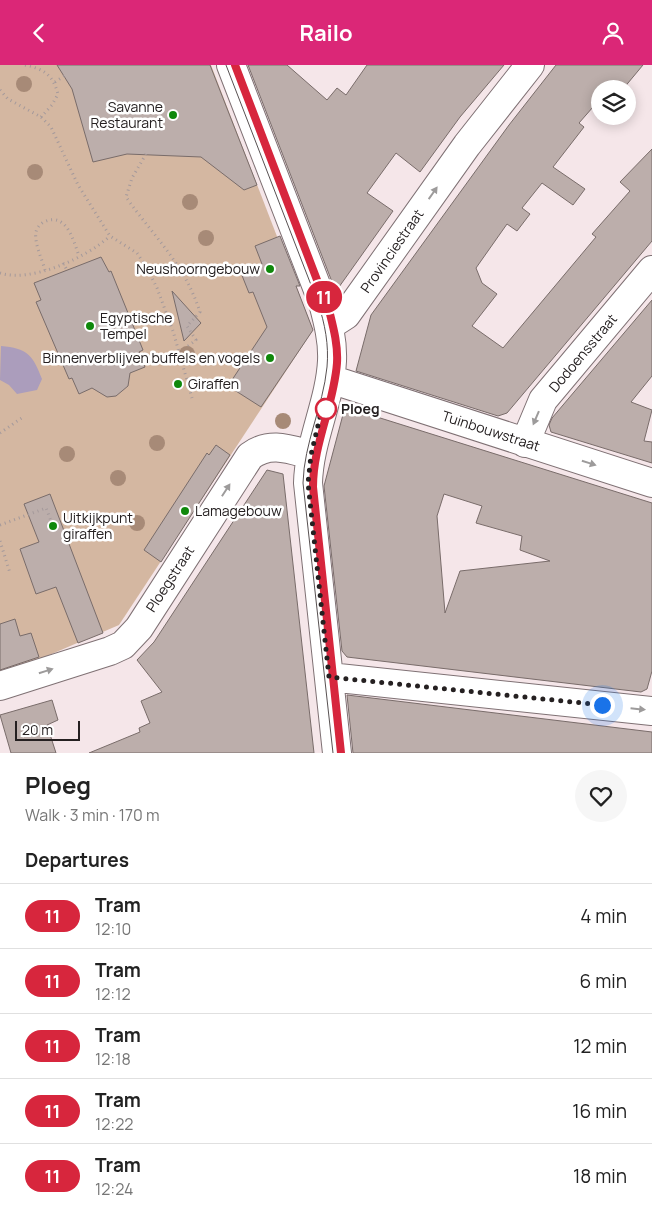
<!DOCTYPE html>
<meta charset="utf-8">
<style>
body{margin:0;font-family:Manrope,sans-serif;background:#f6f6f6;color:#222;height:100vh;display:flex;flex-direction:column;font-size:19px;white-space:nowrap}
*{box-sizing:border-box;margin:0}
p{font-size:16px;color:#767676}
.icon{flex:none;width:28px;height:28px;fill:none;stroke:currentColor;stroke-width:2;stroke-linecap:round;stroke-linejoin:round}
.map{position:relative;height:688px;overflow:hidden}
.panel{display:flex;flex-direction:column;background:#fff;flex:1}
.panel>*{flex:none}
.badge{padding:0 10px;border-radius:16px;font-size:18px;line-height:32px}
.fabs{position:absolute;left:591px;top:15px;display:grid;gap:10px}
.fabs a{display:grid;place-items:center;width:45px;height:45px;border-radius:50%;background:#fff;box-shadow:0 2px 12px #0003;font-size:25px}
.scale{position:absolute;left:15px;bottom:12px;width:65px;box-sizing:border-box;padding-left:5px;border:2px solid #252021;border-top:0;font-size:14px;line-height:18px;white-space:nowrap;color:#252021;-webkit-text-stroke:4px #fff;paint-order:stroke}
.you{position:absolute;width:25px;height:25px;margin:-12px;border:4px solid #fff;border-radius:50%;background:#1a73e8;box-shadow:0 0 0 8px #1a73e833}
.map>.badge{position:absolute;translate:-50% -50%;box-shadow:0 0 0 2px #fff}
h2{padding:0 25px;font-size:19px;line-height:45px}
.round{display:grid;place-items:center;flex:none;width:52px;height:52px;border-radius:26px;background:#f6f6f6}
.overview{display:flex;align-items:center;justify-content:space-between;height:85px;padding:0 25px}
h1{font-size:24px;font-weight:700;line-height:38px}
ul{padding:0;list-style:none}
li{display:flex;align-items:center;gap:15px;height:65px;padding:0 25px;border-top:1px solid #e0e0e0}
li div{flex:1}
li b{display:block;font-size:19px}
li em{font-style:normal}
li .badge{min-width:55px;font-weight:700;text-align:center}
header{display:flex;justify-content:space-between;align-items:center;height:65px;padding:0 25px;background:#db2777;color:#fff;font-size:22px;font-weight:700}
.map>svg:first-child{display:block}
</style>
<header><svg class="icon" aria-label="back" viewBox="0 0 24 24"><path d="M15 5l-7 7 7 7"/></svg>Railo<svg class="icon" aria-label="person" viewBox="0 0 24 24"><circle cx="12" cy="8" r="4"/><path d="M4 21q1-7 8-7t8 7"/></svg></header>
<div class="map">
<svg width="652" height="688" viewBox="0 0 652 688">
<rect width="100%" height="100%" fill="#f5e6e9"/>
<!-- green -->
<path fill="#d4b7a1" d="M0 0H211L313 265 119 560 40 594 0 607Z"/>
<!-- water -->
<path fill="#ab9dbc" d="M1 281C27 283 33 290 42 314L37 325 17 329 9 320 0 315Z"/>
<!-- building -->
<path fill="#bcaeab" stroke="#796c6a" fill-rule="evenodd" d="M57 0H210L257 120 244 125 201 92 127 89 93 97 72 24Z
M248 0H287L327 35 337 23 346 30 367 0H504L460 52 420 107 396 88 367 128 393 146 339 222H334Z
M556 0H643L623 24H600V34L579 58 584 62 553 102 585 124 573 140 542 118 522 143 530 149 517 166 507 159 476 203 482 218 497 229 472 261 503 283 596 172 592 169 630 126 620 117 652 84V176L507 348 498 351 356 306 371 250 509 60Z
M280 171 300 221H296L313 265 261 342 228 321 267 262 253 227 249 228 241 208 262 199 255 181Z
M101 192 109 207 111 206 143 285 139 287 145 302 130 308 128 321 116 331 107 332 92 323 79 329 72 313 69 314 36 237 41 235 34 218Z
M172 226 201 258 184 276Z
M652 235V311L631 337 652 345 644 376 652 377V398L551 367 549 360 552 353Z
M345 342 652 438V606L647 624 641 627 347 592 342 586 324 421ZM444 429 482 441 476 458 522 471 520 485 550 496 460 506 445 548 437 451Z
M216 380 230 390 161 497 144 485 207 388 209 390Z
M267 405 283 409 314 688H89L140 667 139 663 150 658 141 636 162 627 137 595 154 577Z
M50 429 103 568 78 578 56 522 36 529 20 484 39 477 24 439Z
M15 554 20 571 31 568 39 592 0 605V559Z
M347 630 652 667V688H353Z
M52 635 58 655 47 660 56 688H11L0 650Z"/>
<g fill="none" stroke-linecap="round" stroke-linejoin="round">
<!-- minor casing -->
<g stroke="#7f7174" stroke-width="30">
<path id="minor" d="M231 0 323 238C328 257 333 276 332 296 330 337 309 376 308 418L337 688
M329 261 346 250 467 80 530 0
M330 314 652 418
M525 378 543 335 652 205
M329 612 652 646
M0 621 110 586 123 580 139 563 250 391C270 376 289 384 311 390"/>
</g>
<!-- path -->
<path stroke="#a4999b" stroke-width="3" stroke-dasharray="1 4" stroke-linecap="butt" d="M25 0C44 4 53 10 58 29L52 40 41 52
M55 17 64 11
M0 25 8 34 41 52 51 62 78 120 110 171 137 188 147 203 157 223 173 266 192 333
M146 89 132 113 126 132C154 172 184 198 200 247L187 261 196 275 179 288
M63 198 67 205
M45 205C42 194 34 178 36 167 37 162 41 158 46 156 67 148 74 177 79 191
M0 208C31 218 86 193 110 171
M0 368 23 352
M0 460 46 443 53 461
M0 476 10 508"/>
<!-- minor -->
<use href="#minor" stroke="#fff" stroke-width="28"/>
<!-- tram -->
<path stroke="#585152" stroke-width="1" d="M226 0 318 238C325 259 329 280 327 302 323 342 304 378 303 418L333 688
M235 0 330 249C334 265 338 281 337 298 333 340 313 379 313 422L341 688"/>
</g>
<!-- trees -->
<g fill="#a78a77">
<circle cx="24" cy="19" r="8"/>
<circle cx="35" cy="107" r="8"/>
<circle cx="190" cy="137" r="8"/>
<circle cx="206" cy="173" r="8"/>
<circle cx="187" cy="289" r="8"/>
<circle cx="283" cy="356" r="8"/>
<circle cx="157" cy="378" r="8"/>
<circle cx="67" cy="389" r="8"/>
<circle cx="118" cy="413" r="8"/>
<circle cx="137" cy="458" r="8"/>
</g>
<!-- one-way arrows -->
<defs><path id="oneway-solid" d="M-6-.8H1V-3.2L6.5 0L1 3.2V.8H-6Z" transform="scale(1.25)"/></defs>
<g fill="#9d9b9b">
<use href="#oneway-solid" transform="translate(433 128) rotate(-55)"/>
<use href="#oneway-solid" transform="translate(536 353) rotate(113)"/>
<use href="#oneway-solid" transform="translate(589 398) rotate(18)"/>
<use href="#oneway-solid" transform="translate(226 425) rotate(-57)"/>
<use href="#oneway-solid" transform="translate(46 606) rotate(-18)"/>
<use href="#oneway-solid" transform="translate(638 644) rotate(6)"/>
</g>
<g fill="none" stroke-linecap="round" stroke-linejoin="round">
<!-- line casing -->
<g stroke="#fff" stroke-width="11">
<path id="line" d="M235 0 330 249C334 265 338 281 337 298 334 340 313 379 313 422L341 688"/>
</g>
<!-- line -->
<use href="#line" stroke="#d7263d" stroke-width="8"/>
<!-- walk -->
<path stroke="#252021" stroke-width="5" stroke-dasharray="0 9" d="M326 344 324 335 311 390 308 418 329 612 602 640"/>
</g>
<!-- markers -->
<g fill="#0f880b" stroke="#fff" stroke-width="2">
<circle cx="173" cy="50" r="5"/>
<circle cx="270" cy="204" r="5"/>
<circle cx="90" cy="261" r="5"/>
<circle cx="270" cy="293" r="5"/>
<circle cx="178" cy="319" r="5"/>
<circle cx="185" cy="446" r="5"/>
<circle cx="53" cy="461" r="5"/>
</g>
<circle fill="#fff" stroke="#d7263d" stroke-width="2.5" cx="326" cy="344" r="10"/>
<g text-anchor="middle" stroke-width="5" stroke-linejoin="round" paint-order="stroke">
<!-- poi labels -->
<g font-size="14" fill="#252021" stroke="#fff" text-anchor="start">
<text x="163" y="47" text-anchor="end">Savanne<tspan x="163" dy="16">Restaurant</tspan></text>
<text x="260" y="209" text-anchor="end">Neushoorngebouw</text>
<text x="100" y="258">Egyptische<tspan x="100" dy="16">Tempel</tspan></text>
<text x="260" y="298" text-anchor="end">Binnenverblijven buffels en vogels</text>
<text x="188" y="324">Giraffen</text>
<text x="195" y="451">Lamagebouw</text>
<text x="63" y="458">Uitkijkpunt<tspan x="63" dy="16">giraffen</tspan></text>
</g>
<!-- street labels -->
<g font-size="14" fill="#252021" stroke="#fff">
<text transform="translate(392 186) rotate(-55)" y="5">Provinciestraat</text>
<text transform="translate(583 288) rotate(-50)" y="5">Dodoensstraat</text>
<text transform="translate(491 366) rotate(18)" y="5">Tuinbouwstraat</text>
<text transform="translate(170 514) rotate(-57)" y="5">Ploegstraat</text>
</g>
<!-- stop labels -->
<g font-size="14" font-weight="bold" fill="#252021" stroke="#fff" text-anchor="start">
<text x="341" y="349">Ploeg</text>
</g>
</g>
</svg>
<div class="fabs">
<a><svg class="icon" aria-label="layers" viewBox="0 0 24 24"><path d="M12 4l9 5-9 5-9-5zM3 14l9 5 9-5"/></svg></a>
</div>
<div class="scale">20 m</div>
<div class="you" style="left:602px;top:640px"></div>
<b class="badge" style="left:324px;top:232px;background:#d7263d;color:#fff">11</b>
</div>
<section class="panel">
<div class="overview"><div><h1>Ploeg</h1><p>Walk · 3 min · 170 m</p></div><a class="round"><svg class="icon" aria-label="heart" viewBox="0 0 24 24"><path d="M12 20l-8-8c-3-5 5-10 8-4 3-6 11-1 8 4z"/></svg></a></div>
<h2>Departures</h2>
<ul>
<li><span class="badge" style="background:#d7263d;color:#fff">11</span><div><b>Tram</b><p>12:10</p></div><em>4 min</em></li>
<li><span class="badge" style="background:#d7263d;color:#fff">11</span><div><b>Tram</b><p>12:12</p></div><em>6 min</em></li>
<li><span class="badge" style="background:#d7263d;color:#fff">11</span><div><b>Tram</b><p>12:18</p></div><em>12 min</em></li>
<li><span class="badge" style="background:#d7263d;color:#fff">11</span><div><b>Tram</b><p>12:22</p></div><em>16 min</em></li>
<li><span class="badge" style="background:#d7263d;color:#fff">11</span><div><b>Tram</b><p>12:24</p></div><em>18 min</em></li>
</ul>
</section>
